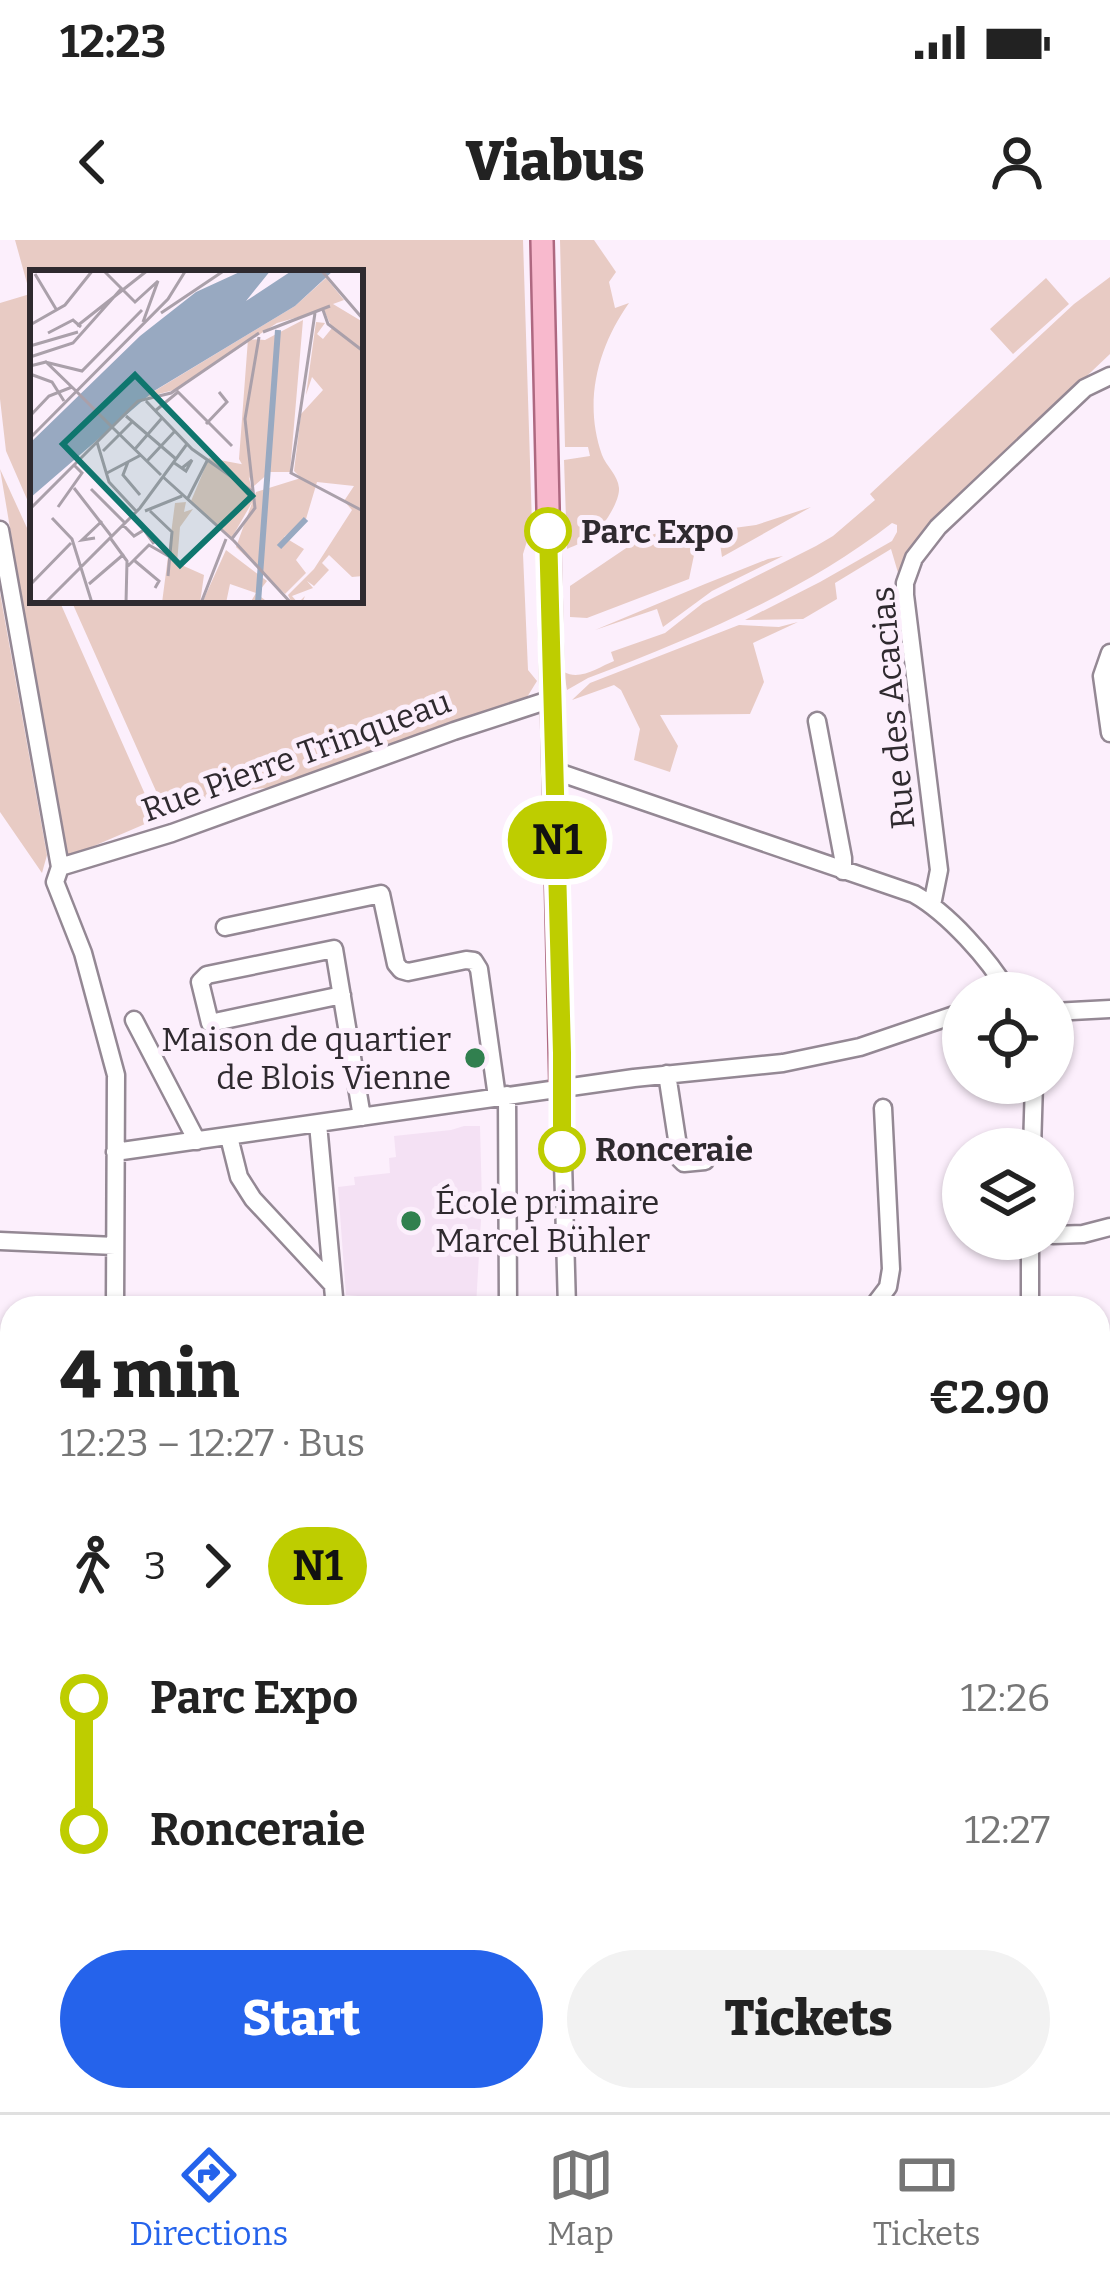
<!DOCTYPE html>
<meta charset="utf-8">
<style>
body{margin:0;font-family:Bitter,serif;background:#f2f2f2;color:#222;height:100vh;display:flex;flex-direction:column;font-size:45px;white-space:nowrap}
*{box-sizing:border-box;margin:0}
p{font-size:39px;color:#767676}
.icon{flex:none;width:66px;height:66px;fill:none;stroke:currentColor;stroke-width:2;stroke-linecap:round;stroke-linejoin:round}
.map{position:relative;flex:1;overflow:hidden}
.drawer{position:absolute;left:0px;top:1056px;width:1110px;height:816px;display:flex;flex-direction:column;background:#fff;border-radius:36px 36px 0 0;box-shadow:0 3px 9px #0004}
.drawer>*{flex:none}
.badge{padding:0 24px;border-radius:39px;font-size:42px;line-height:78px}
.fabs{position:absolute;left:942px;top:732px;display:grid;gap:24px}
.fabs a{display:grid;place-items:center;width:132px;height:132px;border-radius:50%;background:#fff;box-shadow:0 3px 9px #0004;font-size:60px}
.map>.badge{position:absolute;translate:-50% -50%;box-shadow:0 0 0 6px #fff}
.legs{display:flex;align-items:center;gap:18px;height:132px;padding:0 60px;font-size:39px}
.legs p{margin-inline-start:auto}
.summary{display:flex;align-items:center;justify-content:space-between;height:204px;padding:0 60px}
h1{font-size:66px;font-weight:800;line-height:90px}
.primary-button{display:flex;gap:24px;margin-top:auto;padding:24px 60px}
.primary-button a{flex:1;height:138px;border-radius:72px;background:#2563eb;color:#fff;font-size:48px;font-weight:800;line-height:138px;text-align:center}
.primary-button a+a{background:#f2f2f2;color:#222}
ul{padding:0 60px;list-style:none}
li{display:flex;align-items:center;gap:42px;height:132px;font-size:45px}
li i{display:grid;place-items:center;width:18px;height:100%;margin:0 15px;background:currentColor}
li i::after{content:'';width:30px;height:30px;margin:-15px;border:9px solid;border-radius:50%;background:#fff}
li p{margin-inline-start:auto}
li:first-child i{background:linear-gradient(#0000 50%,currentColor 0)}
li:last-child i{background:linear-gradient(currentColor 50%,#0000 0)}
.status{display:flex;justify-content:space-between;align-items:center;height:84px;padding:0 60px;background:#fff;direction:ltr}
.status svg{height:33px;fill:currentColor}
header{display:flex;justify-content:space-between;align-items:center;height:156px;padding:0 60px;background:#fff;font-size:54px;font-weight:800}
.dock{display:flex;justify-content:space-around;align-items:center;height:168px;border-top:3px solid #e0e0e0;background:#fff;font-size:33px;color:#767676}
.dock a{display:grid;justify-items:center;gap:6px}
.dock .current{color:#2563eb}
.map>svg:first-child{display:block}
</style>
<div class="status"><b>12:23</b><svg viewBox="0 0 49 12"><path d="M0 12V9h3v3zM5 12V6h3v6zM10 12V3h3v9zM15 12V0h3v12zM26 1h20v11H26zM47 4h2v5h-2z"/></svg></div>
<header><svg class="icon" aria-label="back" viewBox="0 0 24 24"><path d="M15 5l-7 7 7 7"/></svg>Viabus<svg class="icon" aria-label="person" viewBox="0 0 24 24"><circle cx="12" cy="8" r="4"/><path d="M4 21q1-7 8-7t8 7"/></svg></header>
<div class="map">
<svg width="1110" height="1872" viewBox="0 0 1110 1872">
<rect width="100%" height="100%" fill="#fceffc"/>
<!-- built -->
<path fill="#f4e1f4" d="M464 886H480L482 963 476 1066 346 1055 338 947 355 945 354 937 390 933 389 918 396 917 394 896 451 890Z"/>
<!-- green -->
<path fill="#e8cbc4" d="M15 0H523L532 285 523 314 528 430 537 441 524 462 292 545 230 552 171 567 160 560 71 360H360V33H33V273L6 211 0 159V63L30 54Z
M560 0H594L616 32 609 42 615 68 629 63C598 107 583 161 602 215 606 226 618 235 619 248 620 261 603 288 592 296 586 302 575 305 567 309L564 220 590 216 588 207H565Z
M1110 37V114L932 283 899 336 891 309 835 343 837 359 803 379 745 380 820 342 892 301 897 292V285L892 283C800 354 695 397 588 438L567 450 564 432C580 441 599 427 614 421L611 412 665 393 703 363 816 306 833 296 875 260 870 254 1074 64Z
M1046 38 1069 64 1013 114 990 89Z
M0 229 33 301V360H59L148 561 151 573 145 584 66 618Z
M811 267 722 317 719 297 698 296 689 339 587 378 570 377V346L644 296 674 290H719L756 285Z
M783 316 712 351 663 387 657 369 595 390 705 344 768 319Z
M0 353 47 615 42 633 0 572Z
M798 382 753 403 764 442 750 474 660 475 678 506 670 532 634 520 640 489 621 450 614 445 572 460 590 443 739 385 779 387Z"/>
<!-- water -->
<path fill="#98a9c1" d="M0 1598 12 1601V1860H1098V1693H1110V1872H0Z"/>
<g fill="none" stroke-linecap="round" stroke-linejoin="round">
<!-- minor casing -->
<g stroke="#948894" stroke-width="21">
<path id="minor" d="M0 290 60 627
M1110 413 1102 436 1110 493
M817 481 843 618V631
M555 531 914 654C948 673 989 719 1009 753
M60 627 172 593 454 491 552 459
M60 627 55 642 83 713 116 835 115 1068
M932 665 939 630 905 355V343L914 318 938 287 1085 148 1110 136
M225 687 381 654 396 724 401 730 408 732 466 720 474 721 479 729 497 857
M342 755 210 783 200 742 207 735 334 709 362 877
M1053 772 1110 769
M134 780 197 901
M667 834 680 919 684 923 705 921
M561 848 567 1068
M507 855 508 1068
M318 884 335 1068
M229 897 239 937 253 959 333 1045
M1032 909 1034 843
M115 912 634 838 783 823 860 807 963 772
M1053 995 1083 994 1110 987
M0 1001 115 1006
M872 1068 888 1047 891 1029 883 868
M1030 1068V999
M0 1191H12
M0 1271 12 1272
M1098 1302H1110
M0 1415H12
M1098 1546H1110
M1098 1616 1110 1615"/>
</g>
<!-- major casing -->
<g stroke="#ae6880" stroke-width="26">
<path id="major" d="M542 0 561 848
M0 1510 12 1520
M1098 1635H1110
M586 1860 587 1872"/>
</g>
<!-- minor -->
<use href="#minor" stroke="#fff" stroke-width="16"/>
<!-- major -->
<use href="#major" stroke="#f8b9cd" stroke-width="21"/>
</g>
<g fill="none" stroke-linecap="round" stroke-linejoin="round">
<!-- line-1 casing -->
<g stroke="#fff" stroke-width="27">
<path id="line-1" d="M548 291 562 813V909"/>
</g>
<!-- line-1 -->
<use href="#line-1" stroke="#becd00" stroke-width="18"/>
</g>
<!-- markers -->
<g fill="#fff" stroke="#becd00" stroke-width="6">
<circle cx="548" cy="291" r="21"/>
<circle cx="562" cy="909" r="21"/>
</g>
<g fill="#31804f" stroke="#fceffc" stroke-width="4.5">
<circle cx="475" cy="818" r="12"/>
<circle cx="411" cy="981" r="12"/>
</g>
<g text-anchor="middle" stroke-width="10" stroke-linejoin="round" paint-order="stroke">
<!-- stop labels -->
<g font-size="33" font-weight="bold" fill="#2f2a2f" stroke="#fceffc" text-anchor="start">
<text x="581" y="303">Parc Expo</text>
<text x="595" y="921">Ronceraie</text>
</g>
<!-- street labels -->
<g font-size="33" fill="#2f2a2f" stroke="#fceffc">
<text transform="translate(892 468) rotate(-95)" y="12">Rue des Acacias</text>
<text transform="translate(296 515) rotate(-20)" y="12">Rue Pierre Trinqueau</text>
</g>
<!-- poi labels -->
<g font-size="33" fill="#2f2a2f" stroke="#fceffc" text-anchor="end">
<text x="451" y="811">Maison de quartier<tspan x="451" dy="38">de Blois Vienne</tspan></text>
<text x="435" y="974" text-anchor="start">École primaire<tspan x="435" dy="38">Marcel Bühler</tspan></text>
</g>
</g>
<!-- overview -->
<g transform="translate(30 30)">
<rect width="333" height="333" fill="#fceffc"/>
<path d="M296 8 314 30 303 34 333 52V306L322 307 299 285 292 293 299 300 284 316 277 311 283 318 262 326 268 333 275 326 272 333H262L258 325 284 299 322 240 314 231 324 216 287 212 276 249 254 267 274 279 266 290 276 303 255 324 206 277 226 222 271 208 264 201 271 144 293 120 282 107 276 125 286 52 295 53 287 64 293 69 302 58 294 40 247 53 144 120 113 128 265 36ZM273 50 260 202H240L224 216 209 189 218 69 235 70ZM179 188 216 195 224 229 201 269 161 231ZM156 232 154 242 163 239 150 257 147 293 174 305 170 333H132L145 233ZM196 280 237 311 227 324 239 333H220L226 323 200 314 196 333H172Z" fill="#e8cbc4"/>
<path d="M214 0H241L216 31 263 0H304L265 36 124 121 0 228V173L110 66 166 22Z" fill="#98a9c1"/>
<path fill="none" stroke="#98a9c1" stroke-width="6" d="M249 277 276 249M228 333 248 60"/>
<path fill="none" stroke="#aaa0aa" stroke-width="3" d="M73 0 105 32 128 11 113 52M291 0 333 49M5 4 26 39M293 40 298 54 333 81M131 43 195 0M285 43 261 203 333 241M0 55 35 35 63 0M47 56 118 0M233 62 300 36M18 63 43 50 51 57M0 76 48 62M0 87 43 73 91 19M15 92 52 101 112 40M0 96 16 92 45 120M0 104 22 112 34 131M45 120 82 157M116 131 162 179 223 222M125 141 148 122 202 176M0 146 19 126 42 117M96 146 146 189M176 154 197 132 189 122M82 157 131 205M0 168 138 29 156 0M67 172 79 212 106 241M105 179 132 148M73 181 103 151M117 191 145 161M98 192 93 205 110 225M143 192 156 201 162 190 152 198M77 203 111 185M132 206 204 271M44 218 82 267M61 219 95 253M157 230 178 189M28 237 52 203 44 195M0 239 108 131 141 123 229 63M115 241 152 226M120 241 142 262 138 306M22 248 42 269 62 333M93 255 104 266 114 260 124 274M65 268 52 270 72 251M81 269 97 291 96 333M201 270 225 238 215 149 229 67M204 271 261 333M105 291 129 311 125 318M98 296 119 275 140 287M59 314 94 284M0 315 41 273M15 333 110 238 157 174M171 333 196 269"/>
<path fill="#0f766e" fill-opacity="0.15" stroke="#0f766e" stroke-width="6" d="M105 105 222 226 150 295 33 174Z"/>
<rect width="333" height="333" fill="none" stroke="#2f2a2f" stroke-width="6"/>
</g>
</svg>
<div class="fabs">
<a><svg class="icon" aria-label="locate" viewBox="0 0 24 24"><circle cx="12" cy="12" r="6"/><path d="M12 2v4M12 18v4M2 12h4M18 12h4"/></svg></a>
<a><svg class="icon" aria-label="layers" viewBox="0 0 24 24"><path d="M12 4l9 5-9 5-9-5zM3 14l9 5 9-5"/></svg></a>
</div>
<b class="badge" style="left:557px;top:600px;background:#becd00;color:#111">N1</b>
<section class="drawer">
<div class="summary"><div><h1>4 min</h1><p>12:23 – 12:27 · Bus</p></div><b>€2.90</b></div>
<div class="legs"><svg class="icon" aria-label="walk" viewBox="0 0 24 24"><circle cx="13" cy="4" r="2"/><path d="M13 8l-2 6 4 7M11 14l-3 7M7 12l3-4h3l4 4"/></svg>3<svg class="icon" aria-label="forward" viewBox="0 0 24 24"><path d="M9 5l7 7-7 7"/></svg><b class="badge" style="background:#becd00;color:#111">N1</b></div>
<ul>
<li><i style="color:#becd00"></i><b>Parc Expo</b><p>12:26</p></li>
<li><i style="color:#becd00"></i><b>Ronceraie</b><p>12:27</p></li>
</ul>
<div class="primary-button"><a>Start</a><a>Tickets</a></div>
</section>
</div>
<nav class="dock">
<a class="current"><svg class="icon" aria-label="directions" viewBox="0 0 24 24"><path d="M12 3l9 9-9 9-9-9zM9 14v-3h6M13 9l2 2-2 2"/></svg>Directions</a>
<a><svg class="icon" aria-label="map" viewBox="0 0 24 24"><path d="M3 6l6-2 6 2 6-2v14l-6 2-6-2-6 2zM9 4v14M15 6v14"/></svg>Map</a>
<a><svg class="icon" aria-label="tickets" viewBox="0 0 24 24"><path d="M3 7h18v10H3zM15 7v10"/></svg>Tickets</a>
</nav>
